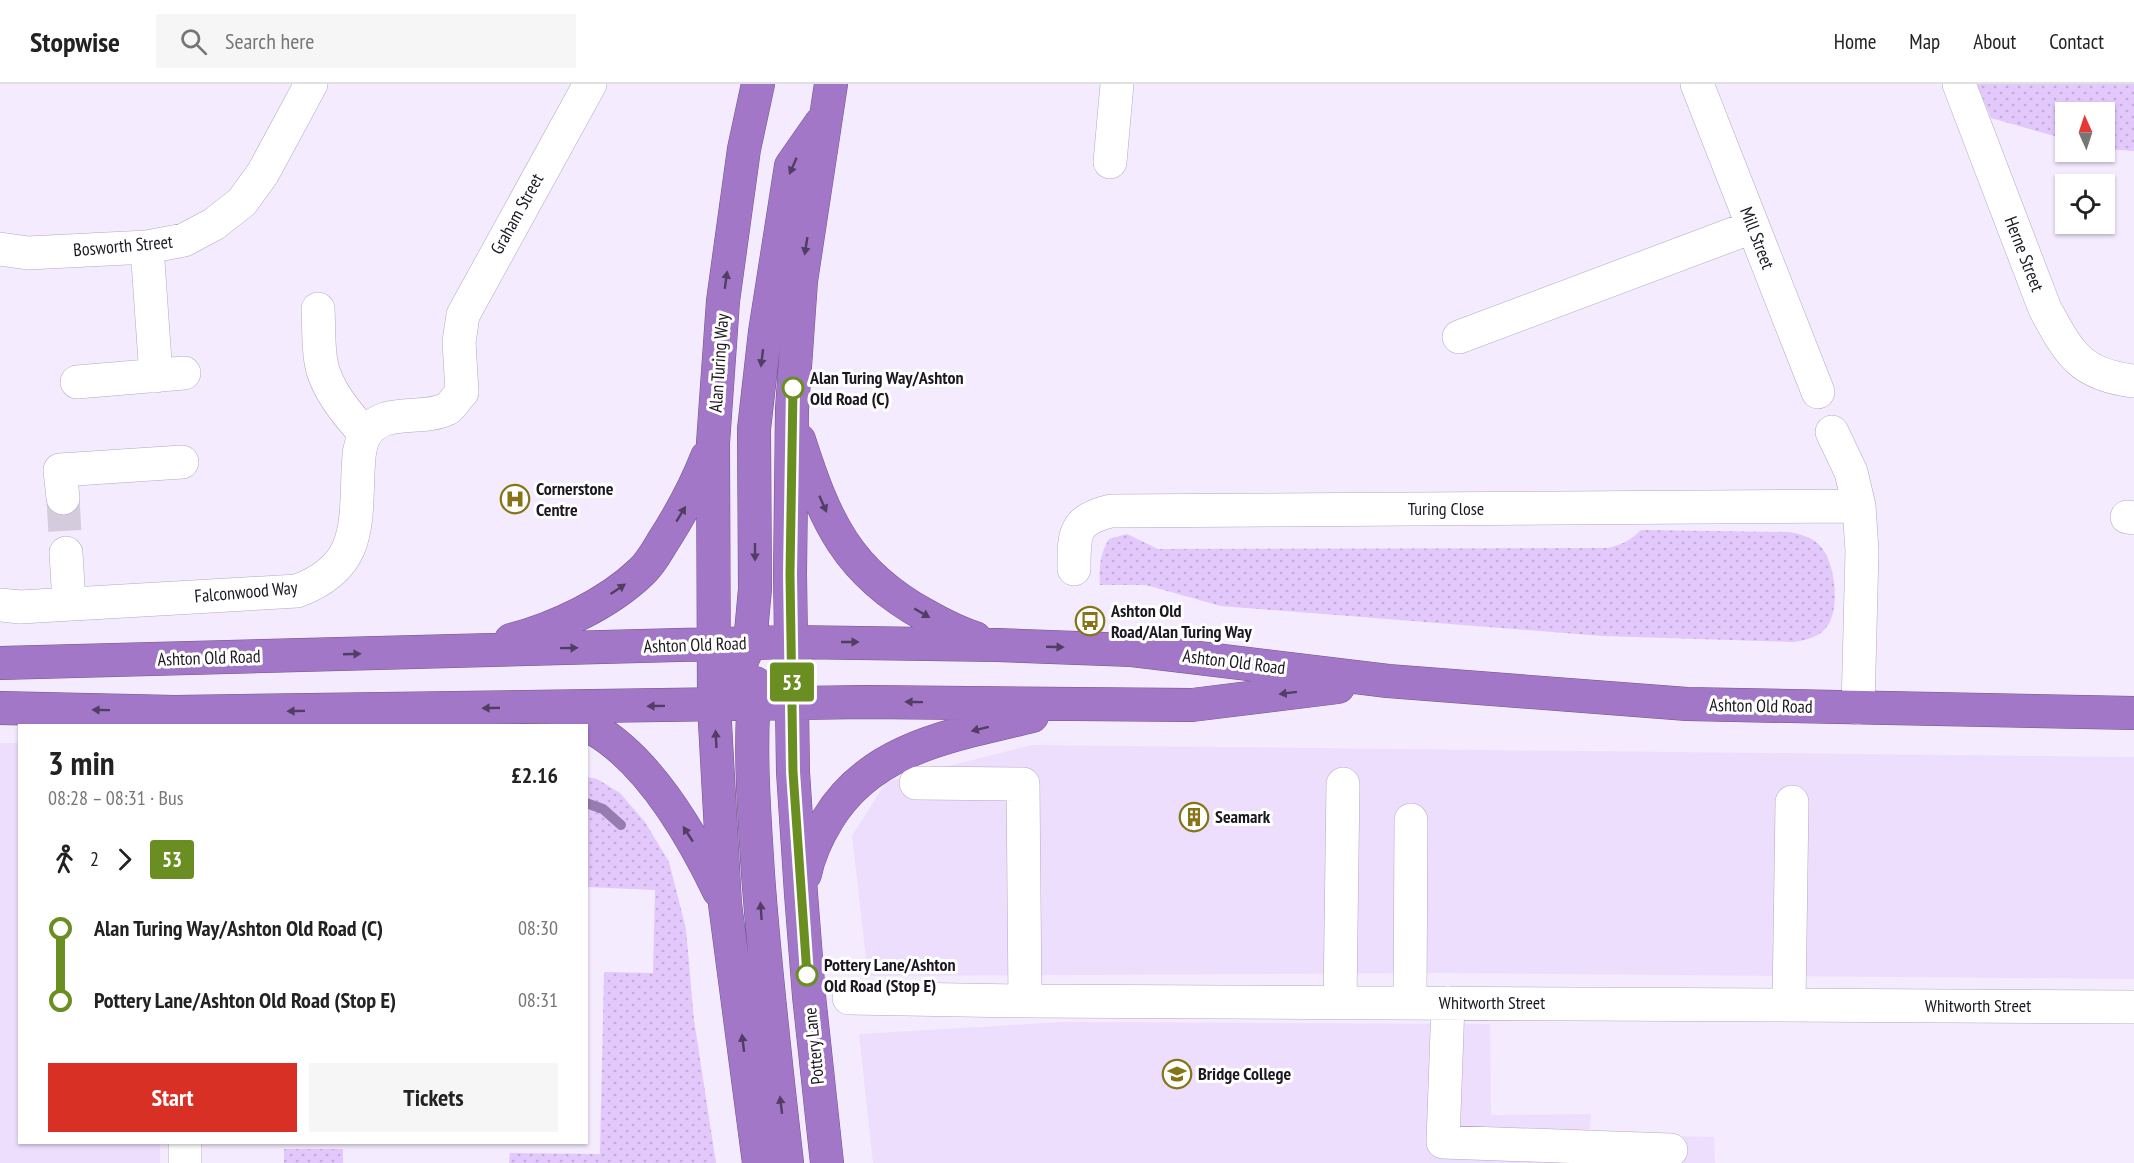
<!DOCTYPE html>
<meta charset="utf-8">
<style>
body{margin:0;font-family:"PT Sans Narrow",sans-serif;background:#f6f6f6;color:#222;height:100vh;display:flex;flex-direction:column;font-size:22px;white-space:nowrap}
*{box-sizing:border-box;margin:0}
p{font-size:20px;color:#767676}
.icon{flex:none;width:33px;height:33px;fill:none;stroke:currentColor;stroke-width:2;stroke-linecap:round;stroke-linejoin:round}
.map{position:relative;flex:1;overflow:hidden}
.drawer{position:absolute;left:18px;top:640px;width:570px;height:420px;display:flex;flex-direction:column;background:#fff;border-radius:0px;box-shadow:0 2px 4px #0004}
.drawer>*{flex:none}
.badge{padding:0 12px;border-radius:4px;font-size:21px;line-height:39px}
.needle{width:39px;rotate:357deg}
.fabs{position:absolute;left:2055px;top:18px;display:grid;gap:12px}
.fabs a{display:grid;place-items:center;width:60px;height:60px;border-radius:0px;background:#fff;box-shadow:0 2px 4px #0004;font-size:30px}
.map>.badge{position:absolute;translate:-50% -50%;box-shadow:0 0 0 3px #fff}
.legs{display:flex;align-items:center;gap:9px;height:66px;padding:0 30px;font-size:20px}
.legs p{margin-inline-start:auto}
.headline{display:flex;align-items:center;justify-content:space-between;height:102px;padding:0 30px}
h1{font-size:33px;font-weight:700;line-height:45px}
.button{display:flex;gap:12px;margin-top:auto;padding:12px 30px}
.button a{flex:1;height:69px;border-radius:0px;background:#d93025;color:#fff;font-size:24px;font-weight:700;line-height:69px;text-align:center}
.button a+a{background:#f6f6f6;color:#222}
ul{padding:0 30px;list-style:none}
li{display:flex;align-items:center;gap:21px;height:72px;font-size:22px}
li i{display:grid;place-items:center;width:9px;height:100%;margin:0 8px;background:currentColor}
li i::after{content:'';width:15px;height:15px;margin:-8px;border:4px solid;border-radius:50%;background:#fff}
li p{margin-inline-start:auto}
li:first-child i{background:linear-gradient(#0000 50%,currentColor 0)}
li:last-child i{background:linear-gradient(currentColor 50%,#0000 0)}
header{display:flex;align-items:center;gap:36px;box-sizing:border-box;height:84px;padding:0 30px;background:#fff;border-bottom:2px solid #e0e0e0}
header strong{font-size:28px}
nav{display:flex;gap:33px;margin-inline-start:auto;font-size:21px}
.search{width:420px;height:54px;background:#f6f6f6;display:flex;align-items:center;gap:15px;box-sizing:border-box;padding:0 21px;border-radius:0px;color:#767676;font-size:22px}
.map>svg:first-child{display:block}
</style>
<header>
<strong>Stopwise</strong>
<div class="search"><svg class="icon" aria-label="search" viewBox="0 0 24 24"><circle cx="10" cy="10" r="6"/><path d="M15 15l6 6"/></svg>Search here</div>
<nav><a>Home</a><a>Map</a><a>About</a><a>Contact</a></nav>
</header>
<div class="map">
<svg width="2134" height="1079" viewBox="0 0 2134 1079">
<defs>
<pattern id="grass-dots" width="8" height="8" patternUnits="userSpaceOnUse" patternTransform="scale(1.5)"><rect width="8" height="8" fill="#e2c8fb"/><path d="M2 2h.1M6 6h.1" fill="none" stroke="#c1abd7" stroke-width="1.8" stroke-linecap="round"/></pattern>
</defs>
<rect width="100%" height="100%" fill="#f4ebfe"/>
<!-- built -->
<path fill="#eedefd" d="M0 659H19L20 1059H160V1079H0Z
M1032 661 2134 673V895L1442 889 868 892 852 752 886 698Z
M1063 938 1490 940 1491 1031 1591 1030 1590 1050 1714 1053 1715 1079H873L859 950Z"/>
<!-- grass -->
<path fill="url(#grass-dots)" d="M1977 0H2134V67L2105 65 2104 28H2066L2065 55 1991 34Z
M1641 446 1788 448C1802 450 1816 454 1824 467 1836 485 1841 532 1823 547 1816 554 1802 557 1793 558L1603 552 1221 522 1146 501H1100C1099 483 1100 470 1109 455L1127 450 1158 465 1608 464C1622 461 1631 456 1641 446Z
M587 693 597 695 620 709 645 738 669 778 686 845 694 936 716 1079H509L510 1069 600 1070 604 888 653 889 655 806 587 803Z
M284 1065H343V1079H284Z"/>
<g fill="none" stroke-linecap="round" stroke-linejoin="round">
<!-- stream -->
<path stroke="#967cb0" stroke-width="10" d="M586 719 603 725 621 741"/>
<!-- minor-tunnel -->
<path stroke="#d4cbdd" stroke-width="33" stroke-dasharray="33 16" stroke-linecap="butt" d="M63 414 66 469"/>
<!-- minor casing -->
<g stroke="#b4a8c0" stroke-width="34">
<path id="minor" d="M1697 0 1818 308
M1959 0 2045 225C2069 269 2080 291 2134 297
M1110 78 1117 0
M147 163 156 292
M0 165 28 169 147 163 184 156 214 140 242 118 263 89 311 0
M318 225C319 243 318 261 321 278 325 304 348 331 365 350
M1459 253 1752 143
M77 298 184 289
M1832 348 1851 388 1859 422 1862 467 1858 624
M63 414 60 386 182 378
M2127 433 2134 434
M66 469 69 519
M1074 485C1074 450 1073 436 1111 427L1859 422
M0 521 20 523 297 507C359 484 356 445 358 388 359 375 358 365 364 353 381 321 420 338 447 325 452 322 457 313 462 308L459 258 463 231 590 0
M916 699 1023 700 1025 917
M849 914 1025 917 2134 923
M1340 918 1343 700
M1410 919 1411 736
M1448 919 1443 1058 1671 1066
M1789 921 1792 718
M185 1079V1059"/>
</g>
<!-- highway casing -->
<g stroke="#73558d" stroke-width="34">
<path id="highway" d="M758 0 744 65 723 217 713 359 714 621 725 820 759 1079
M799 356C825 437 847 488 925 531 941 540 958 549 975 554
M511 556C554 545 608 520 641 488 650 480 656 469 662 459 680 431 695 404 707 373
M0 579 791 558 997 561 1132 566 1388 597 1687 620 2134 629
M755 599C749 662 754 726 758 790 765 886 776 983 787 1079
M714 621 732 598 750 559 755 505 754 345 765 248 791 82 821 39
M0 624 175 628 866 618 1192 621 1338 603
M557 627C569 633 583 638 594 645 649 677 692 751 719 807
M805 790C809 770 817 753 828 735 872 662 956 651 1032 632
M827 1079 809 912 801 810 793 688 790 490 792 325 801 197 831 0"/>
</g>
<!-- minor -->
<use href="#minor" stroke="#fff" stroke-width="33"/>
<!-- highway -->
<use href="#highway" stroke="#a277c8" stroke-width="33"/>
</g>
<!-- one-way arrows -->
<defs><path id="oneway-solid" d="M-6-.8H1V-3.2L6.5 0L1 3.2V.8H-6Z" transform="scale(1.5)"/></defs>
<g fill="#523d63">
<use href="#oneway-solid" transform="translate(793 82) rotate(114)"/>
<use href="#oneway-solid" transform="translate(806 162) rotate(99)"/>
<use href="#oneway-solid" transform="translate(726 196) rotate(-82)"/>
<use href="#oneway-solid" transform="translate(762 274) rotate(97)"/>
<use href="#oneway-solid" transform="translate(823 420) rotate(66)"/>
<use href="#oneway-solid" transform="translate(681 430) rotate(-59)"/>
<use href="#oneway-solid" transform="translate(755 468) rotate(90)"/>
<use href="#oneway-solid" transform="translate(618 505) rotate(-34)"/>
<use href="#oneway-solid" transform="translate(922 529) rotate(30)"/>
<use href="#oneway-solid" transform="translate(850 558)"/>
<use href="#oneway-solid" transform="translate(1055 563) rotate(2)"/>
<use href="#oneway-solid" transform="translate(569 564) rotate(-1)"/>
<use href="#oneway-solid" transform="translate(352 570) rotate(-2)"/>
<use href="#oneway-solid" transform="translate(1288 609) rotate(173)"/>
<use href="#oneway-solid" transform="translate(914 618) rotate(-179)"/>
<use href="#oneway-solid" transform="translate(656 622) rotate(179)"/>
<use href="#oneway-solid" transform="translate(491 624) rotate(179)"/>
<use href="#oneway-solid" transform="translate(101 626) rotate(-179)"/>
<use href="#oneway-solid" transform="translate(296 627) rotate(179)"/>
<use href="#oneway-solid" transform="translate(980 645) rotate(166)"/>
<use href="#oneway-solid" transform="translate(716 655) rotate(-93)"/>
<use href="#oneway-solid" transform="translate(688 750) rotate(-123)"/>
<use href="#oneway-solid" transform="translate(761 827) rotate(-94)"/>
<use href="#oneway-solid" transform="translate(743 959) rotate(-97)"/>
<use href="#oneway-solid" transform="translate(781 1021) rotate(-97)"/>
</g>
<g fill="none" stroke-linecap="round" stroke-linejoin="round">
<!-- line-1 casing -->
<g stroke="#fff" stroke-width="14">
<path id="line-1" d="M793 304 790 490 793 688 807 891"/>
</g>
<!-- line-1 -->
<use href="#line-1" stroke="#6b8e23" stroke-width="9"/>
</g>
<!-- icons -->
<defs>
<g id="hospital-ring" transform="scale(1.5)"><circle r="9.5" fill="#fff" stroke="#867518" stroke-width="1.5"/><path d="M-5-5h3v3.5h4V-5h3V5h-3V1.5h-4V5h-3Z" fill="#867518"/></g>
<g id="bus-ring" transform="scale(1.5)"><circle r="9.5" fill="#fff" stroke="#867518" stroke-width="1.5"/><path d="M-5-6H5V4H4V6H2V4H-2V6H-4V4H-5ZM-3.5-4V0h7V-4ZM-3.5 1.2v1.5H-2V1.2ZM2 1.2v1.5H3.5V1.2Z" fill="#867518"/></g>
<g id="building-ring" transform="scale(1.5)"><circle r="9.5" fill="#fff" stroke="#867518" stroke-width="1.5"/><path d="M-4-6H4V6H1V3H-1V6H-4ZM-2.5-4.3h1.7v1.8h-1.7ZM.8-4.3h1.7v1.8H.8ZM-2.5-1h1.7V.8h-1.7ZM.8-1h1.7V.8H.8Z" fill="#867518"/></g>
<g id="university-ring" transform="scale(1.5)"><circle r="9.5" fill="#fff" stroke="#867518" stroke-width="1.5"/><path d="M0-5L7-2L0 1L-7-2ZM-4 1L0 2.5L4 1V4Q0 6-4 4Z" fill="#867518"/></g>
</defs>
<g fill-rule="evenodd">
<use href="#hospital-ring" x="515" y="415"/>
<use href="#bus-ring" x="1090" y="537"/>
<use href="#building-ring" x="1194" y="733"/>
<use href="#university-ring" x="1177" y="990"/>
</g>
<!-- markers -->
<g fill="#fff" stroke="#6b8e23" stroke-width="3">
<circle cx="793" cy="304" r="10"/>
<circle cx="807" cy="891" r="10"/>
</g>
<g text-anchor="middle" stroke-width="6" stroke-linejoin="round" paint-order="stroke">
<!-- street labels -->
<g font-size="18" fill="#1c1720" stroke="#fff">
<text transform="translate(517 130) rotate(-61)" y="6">Graham Street</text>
<text transform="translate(1757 154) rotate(69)" y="6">Mill Street</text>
<text transform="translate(123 162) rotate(-5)" y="6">Bosworth Street</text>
<text transform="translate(2024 170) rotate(69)" y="6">Herne Street</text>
<text transform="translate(719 279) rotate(-86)" y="6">Alan Turing Way</text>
<text x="1446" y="431">Turing Close</text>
<text transform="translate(246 508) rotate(-5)" y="6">Falconwood Way</text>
<text transform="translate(695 561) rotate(-2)" y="6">Ashton Old Road</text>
<text transform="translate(209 574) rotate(-2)" y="6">Ashton Old Road</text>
<text transform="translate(1234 578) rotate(7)" y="6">Ashton Old Road</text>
<text transform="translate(1761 622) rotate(1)" y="6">Ashton Old Road</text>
<text x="1492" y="925">Whitworth Street</text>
<text x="1978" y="928">Whitworth Street</text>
<text transform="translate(814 962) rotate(-96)" y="6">Pottery Lane</text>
</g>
<!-- stop labels -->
<g font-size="18" font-weight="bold" fill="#1c1720" stroke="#fff" text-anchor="start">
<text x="810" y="300">Alan Turing Way/Ashton<tspan x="810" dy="21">Old Road (C)</tspan></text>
<text x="824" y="887">Pottery Lane/Ashton<tspan x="824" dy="21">Old Road (Stop E)</tspan></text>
</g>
<!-- poi labels -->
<g font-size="18" font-weight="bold" fill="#1c1720" stroke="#fff" text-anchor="start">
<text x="536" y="411">Cornerstone<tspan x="536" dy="21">Centre</tspan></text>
<text x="1111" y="533">Ashton Old<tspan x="1111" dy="21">Road/Alan Turing Way</tspan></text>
<text x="1215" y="739">Seamark</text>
<text x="1198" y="996">Bridge College</text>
</g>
</g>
</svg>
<div class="fabs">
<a><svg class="needle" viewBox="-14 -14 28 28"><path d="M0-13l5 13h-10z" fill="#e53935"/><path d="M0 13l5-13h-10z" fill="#767676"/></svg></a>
<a><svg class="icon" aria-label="locate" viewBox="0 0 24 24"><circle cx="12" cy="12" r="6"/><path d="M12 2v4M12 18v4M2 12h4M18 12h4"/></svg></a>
</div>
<b class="badge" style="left:792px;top:598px;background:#6b8e23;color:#fff">53</b>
<section class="drawer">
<div class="headline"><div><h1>3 min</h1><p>08:28 – 08:31 · Bus</p></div><b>£2.16</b></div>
<div class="legs"><svg class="icon" aria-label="walk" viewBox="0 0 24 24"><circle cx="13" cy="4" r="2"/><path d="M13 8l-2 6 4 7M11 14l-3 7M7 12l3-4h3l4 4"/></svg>2<svg class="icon" aria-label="forward" viewBox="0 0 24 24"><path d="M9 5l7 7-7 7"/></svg><b class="badge" style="background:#6b8e23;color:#fff">53</b></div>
<ul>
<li><i style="color:#6b8e23"></i><b>Alan Turing Way/Ashton Old Road (C)</b><p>08:30</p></li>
<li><i style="color:#6b8e23"></i><b>Pottery Lane/Ashton Old Road (Stop E)</b><p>08:31</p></li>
</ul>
<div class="button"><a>Start</a><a>Tickets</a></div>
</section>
</div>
